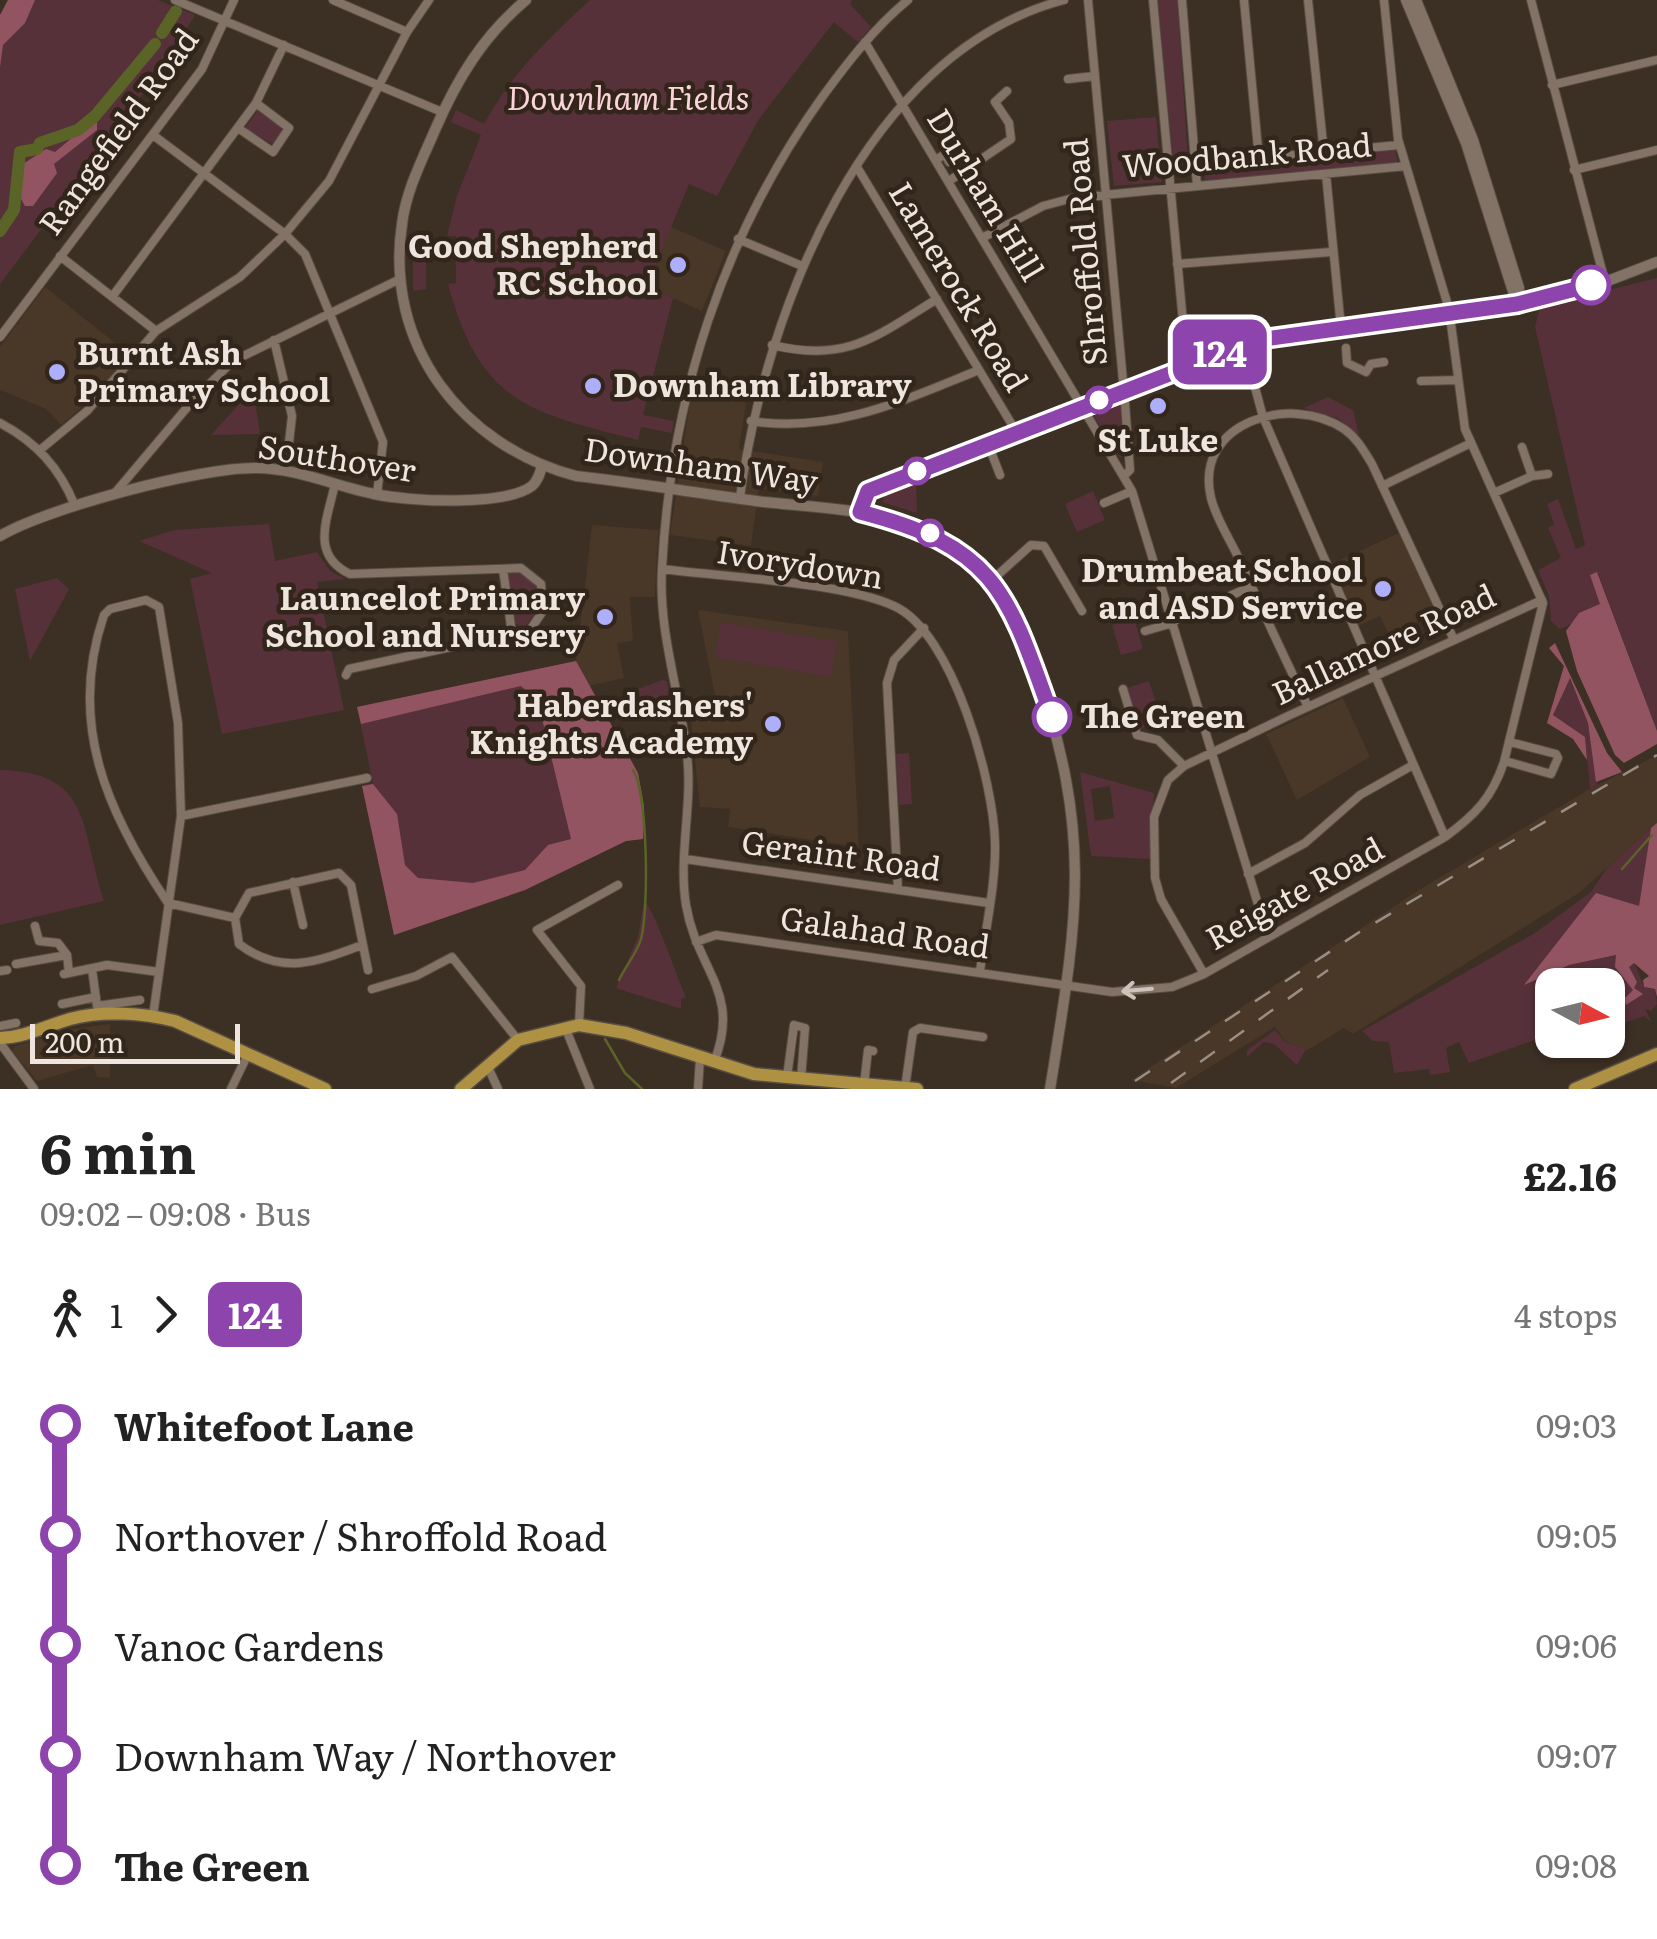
<!DOCTYPE html>
<meta charset="utf-8">
<style>
body{margin:0;font-family:Literata,serif;background:#f6f6f6;color:#222;height:100vh;display:flex;flex-direction:column;font-size:38px;white-space:nowrap}
*{box-sizing:border-box;margin:0}
p{font-size:32px;color:#767676}
.icon{flex:none;width:55px;height:55px;fill:none;stroke:currentColor;stroke-width:2;stroke-linecap:round;stroke-linejoin:round}
.map{position:relative;height:1089px;overflow:hidden}
.panel{display:flex;flex-direction:column;background:#fff;flex:1}
.panel>*{flex:none}
.badge{padding:0 20px;border-radius:15px;font-size:35px;line-height:65px}
.needle{width:65px;rotate:97deg}
.controls{position:absolute;left:1535px;top:968px;display:grid;gap:20px}
.controls a{display:grid;place-items:center;width:90px;height:90px;border-radius:20px;background:#fff;box-shadow:0 2px 8px #0004;font-size:50px}
.scale{position:absolute;left:30px;bottom:25px;width:210px;box-sizing:border-box;padding-left:10px;border:5px solid #eee5de;border-top:0;font-size:28px;line-height:35px;white-space:nowrap;color:#eee5de;-webkit-text-stroke:8px #32251a;paint-order:stroke}
.map>.badge{position:absolute;translate:-50% -50%;box-shadow:0 0 0 5px #fff}
.legs{display:flex;align-items:center;gap:15px;height:110px;padding:0 40px;font-size:32px}
.legs p{margin-inline-start:auto}
.summary{display:flex;align-items:center;justify-content:space-between;height:170px;padding:0 40px}
h1{font-size:55px;font-weight:700;line-height:75px}
ul{padding:0 40px;list-style:none}
li{display:flex;align-items:center;gap:35px;height:110px;font-size:38px}
li i{display:grid;place-items:center;width:15px;height:100%;margin:0 12px;background:currentColor}
li i::after{content:'';width:25px;height:25px;margin:-12px;border:8px solid;border-radius:50%;background:#fff}
li p{margin-inline-start:auto}
li:first-child i{background:linear-gradient(#0000 50%,currentColor 0)}
li:last-child i{background:linear-gradient(currentColor 50%,#0000 0)}
.map>svg:first-child{display:block}
</style>
<div class="map">
<svg width="1657" height="1089" viewBox="0 0 1657 1089">
<rect width="100%" height="100%" fill="#3c2f24"/>
<!-- built -->
<path fill="#493727" d="M677 212 671 227 726 251 702 311 630 279Z
M45 287 129 354 99 393 61 425 46 409 0 390V347Z
M691 395 746 403 739 449 823 462 818 496 759 488 751 546 670 535Z
M592 525 658 530 655 597H630L633 641 617 643 624 678 589 686 576 661Z
M1399 533 1436 613 1389 635 1380 616 1358 626 1329 565Z
M698 610 848 631 859 847 728 827 730 809 700 807 690 712 717 705Z
M1343 698 1370 757 1297 800 1266 734Z
M1657 755V823L1579 893 1353 1034 1344 1028 1306 1051 1285 1041 1275 1027 1176 1088 1131 1080 1422 888 1588 790Z
M110 1024V1078L97 1077 93 1065 37 1081 12 1051 15 1046 73 1029Z"/>
<!-- green -->
<path fill="#57313a" fill-rule="evenodd" d="M8 0H158L195 15 167 62 0 284V15Z
M590 0H852L850 4 871 27 858 42 834 22 759 119 717 196 689 184 647 286 673 298 643 415 674 421 672 433 641 427 638 440C528 412 480 403 448 284L456 283V236H447L457 196 481 135 451 122 456 110 484 124C511 74 548 39 590 0Z
M1158 0H1177L1188 159 1173 161Z
M259 109 281 126V134L272 144 245 128Z
M1156 117 1162 182 1114 186 1107 121Z
M1395 150 1398 163 1205 182 1203 168Z
M413 232 426 233V289L413 291Z
M1657 278V731L1598 573 1590 575 1601 604C1584 610 1576 624 1560 629L1551 621 1549 596 1538 570 1561 558 1548 528 1554 524 1547 504 1558 499 1576 549 1585 545 1535 327 1540 307Z
M253 389 260 434 211 435Z
M1328 397 1353 410 1359 435 1337 418 1304 408Z
M1120 401 1125 454 1120 458 1094 416Z
M916 481 917 513 882 502 886 492Z
M1093 491 1105 520 1077 532 1065 504Z
M269 524 275 561 317 552 330 571 345 579 317 582 344 710 222 734 190 579 212 573 139 541 174 530Z
M519 571 537 585 540 607 524 628 514 623 508 573Z
M57 578 69 589 30 661 15 589Z
M1134 618 1143 649 1121 655 1112 625Z
M721 622 837 642 831 677 715 657Z
M576 661 638 773 644 806 643 839 626 841 525 890 394 935 362 786 373 783 357 707Z
M1569 677 1588 723 1597 785 1590 789 1585 737 1553 715Z
M662 680 667 681 672 711 642 718 633 691Z
M1149 681 1160 715 1140 730 1127 688Z
M909 753 912 804 899 805 896 754Z
M0 770C93 772 80 828 104 901L0 925Z
M1080 772 1154 793 1150 859 1091 856ZM1110 786 1114 818 1095 821 1091 789Z
M1651 828 1639 907 1569 965 1617 955 1635 987 1637 982 1628 967 1634 962 1644 987 1655 990 1657 1004 1651 1011 1645 1009 1652 1023 1644 1016 1623 1023V1028L1616 1014 1622 1006 1608 1012V985H1552V1034L1469 1063 1459 1042 1446 1048 1450 1072 1430 1075 1429 1069 1394 1073 1389 1042 1373 1041 1362 1031 1535 933 1591 892 1607 868Z
M644 901C654 908 677 978 686 997L681 999V1009L616 988 638 937Z
M1275 1030 1285 1042 1306 1049 1297 1065 1274 1044 1264 1042 1247 1057V1050Z"/>
<!-- forest -->
<path fill="#935462" d="M8 0H35L25 23 3 45 0 67V15Z
M97 117V130L54 164 57 173 33 206H25L20 197 23 164 46 149 55 152Z
M1597 572 1657 731V744L1624 763 1615 755 1577 671 1566 631 1579 613 1600 604 1590 575Z
M1555 643 1607 753 1622 772 1596 782 1588 723 1570 678 1553 715 1585 737 1587 760 1573 739 1547 723 1564 666 1549 648Z
M576 661 638 773 644 806 643 839 626 841 525 890 394 935 362 786 373 784 397 814 405 865 418 878 473 883 525 870 548 845 571 839 538 702 521 686 361 724 357 707Z
M1657 823V997L1655 989 1644 987 1643 980 1649 976 1634 963 1629 967 1637 982 1634 988 1643 994 1626 1005 1624 999 1633 990 1615 967 1616 955 1569 965 1524 985 1596 893 1639 906 1651 828Z"/>
<g fill="none" stroke-linecap="round" stroke-linejoin="round">
<!-- stream -->
<path stroke="#5a6427" stroke-width="2.5" d="M1622 869 1652 835
M619 980C625 967 637 953 641 939 649 911 648 793 633 770
M605 1039 625 1073 642 1089"/>
<!-- river -->
<path stroke="#5a6427" stroke-width="12" d="M162 33 176 11
M0 231 14 210 20 152 37 149 40 143 78 130 95 116 155 44"/>
<!-- minor casing -->
<g stroke="#584d43" stroke-width="10">
<path id="minor" d="M175 0 442 112
M333 0 407 32
M1088 0 1125 403 1130 470 1124 476
M1153 0 1187 365
M1182 0 1197 186
M1244 0 1259 159
M1308 0 1324 153
M1531 0 1605 282
M865 42 1132 491 1268 937
M1068 79 1095 76
M1552 85 1657 60
M238 128 273 152 289 128 256 103
M153 135 285 234 305 254 383 442 377 495
M936 160 945 154 949 162
M857 167 1017 433
M1168 167 1399 145
M1574 170 1657 150
M1326 174 1341 328
M949 181 1011 139 1009 123 995 102 1007 91
M982 238 1043 206 1073 198 1406 166
M738 239 802 266
M60 256 156 331
M1177 264 1331 252
M112 297 256 103 284 45
M0 337 202 69 234 0
M274 340 292 416 286 470
M1243 343 1263 417 1445 837
M772 345C847 363 875 337 937 299
M1346 348 1347 363 1366 372 1371 364 1384 362
M1421 381 1458 380
M751 421C834 434 904 400 979 370
M0 423C36 442 60 468 75 506
M988 444 1000 475
M40 450 87 411 156 331 240 277 285 234 329 181 407 32 429 0
M1532 476 1548 474
M335 484C327 520 310 555 350 574L521 568 541 584 543 611 530 630 349 669 346 675
M1382 486 1471 443
M1494 493 1532 476 1522 447
M114 494 195 398 233 361 400 279
M740 497C765 314 864 52 1064 0
M1104 503 1132 491
M503 569 512 634
M662 569C724 577 841 582 894 606 953 632 994 783 995 843 996 885 985 930 980 972
M991 581 1031 545 1044 546 1082 611
M1172 622 1252 586
M1145 631 1173 623
M1123 689 1137 735 1158 740 1184 766
M1308 707C1285 658 1262 610 1240 561 1231 541 1216 519 1211 498 1193 422 1291 393 1344 429 1357 438 1364 451 1372 464L1454 640
M1505 761 1551 774 1558 758 1556 754 1510 742
M181 816 367 778
M685 859 989 903
M1248 874 1305 843 1360 795 1413 765
M293 882 303 925
M898 890 887 683 894 660 924 628
M168 903 235 918
M35 926 39 941 58 943 67 955
M696 942 716 935 1112 992 1172 987 1204 974 1445 837C1475 815 1492 798 1504 762L1543 603 1465 429 1449 309 1398 139 1384 0
M362 945C317 962 281 976 239 944L235 918 249 893 339 873 351 885 368 970
M16 964 67 955 69 973
M92 969 97 1006 140 1000
M0 971 7 970
M64 974 107 965 159 972
M1204 974 1161 899 1155 878 1154 817 1168 780 1184 766 1288 716 1542 600
M372 989 416 976 452 957 518 1040
M62 1004 96 997
M153 1016 181 816 178 723 159 607 146 600 110 609 104 615C67 723 107 813 168 903
M579 1025 581 986 537 930 618 885
M0 1026 16 1023
M565 1027 590 1089
M0 1043 34 1089
M714 1062C742 992 697 971 686 905 678 856 693 804 687 755 680 692 658 632 662 568 671 397 723 235 823 96 848 62 875 27 908 0
M487 1065 498 1089
M787 1077 794 1025 805 1028 801 1079
M864 1085 868 1050 873 1051
M905 1088 913 1032 920 1028 983 1037
M231 1089 248 1054
M698 1089 700 1058"/>
</g>
<!-- tertiary casing -->
<g stroke="#584d43" stroke-width="12">
<path id="tertiary" d="M526 0C483 36 457 79 435 130 422 160 406 191 402 224 384 345 462 446 576 476 639 483 702 494 764 502 819 508 877 509 928 532 987 558 1016 613 1036 671 1094 836 1077 922 1050 1089
M1406 0 1466 143 1517 304
M1416 0 1473 140 1519 288 1517 304
M1514 305 1605 282 1657 262
M860 512 867 491 1243 343 1517 304
M0 536C47 508 201 467 256 468 296 468 335 486 374 494 408 501 503 507 532 486 538 481 540 473 542 466"/>
</g>
<!-- primary casing -->
<g stroke="#584d43" stroke-width="15">
<path id="primary" d="M0 1038C26 1037 46 1026 70 1019 103 1010 143 1013 175 1021L325 1089
M461 1089 518 1040 579 1025 626 1033 754 1074 917 1089
M1575 1089 1657 1054"/>
</g>
<!-- minor -->
<use href="#minor" stroke="#827366" stroke-width="8"/>
<!-- tertiary -->
<use href="#tertiary" stroke="#827366" stroke-width="10"/>
<!-- primary -->
<use href="#primary" stroke="#ae9143" stroke-width="12"/>
<!-- rail -->
<path stroke="#9a8f86" stroke-width="2.5" stroke-dasharray="18 18" stroke-linecap="butt" d="M1135 1081 1358 933 1657 755
M1171 1083 1328 970"/>
</g>
<!-- one-way arrows -->
<defs><path id="oneway-shaft" d="M-6 0H5M1.5-3L5.5 0L1.5 3" fill="none" stroke-width="1.6" stroke-linecap="round" stroke-linejoin="round" transform="scale(2.5)"/></defs>
<use stroke="#cec3ba" href="#oneway-shaft" transform="translate(1137 990) rotate(175)"/>
<g fill="none" stroke-linecap="round" stroke-linejoin="round">
<!-- line-1 casing -->
<g stroke="#fff" stroke-width="22">
<path id="line-1" d="M1052 717C1008 593 997 547 860 512L868 491 1257 340 1517 304 1591 285"/>
</g>
<!-- line-1 -->
<use href="#line-1" stroke="#8e44ad" stroke-width="15"/>
</g>
<!-- markers -->
<g fill="#adaffb" stroke="#32251a" stroke-width="4">
<circle cx="678" cy="265" r="10"/>
<circle cx="57" cy="372" r="10"/>
<circle cx="593" cy="386" r="10"/>
<circle cx="1158" cy="406" r="10"/>
<circle cx="1383" cy="589" r="10"/>
<circle cx="605" cy="617" r="10"/>
<circle cx="773" cy="724" r="10"/>
</g>
<g fill="#fff" stroke="#8e44ad" stroke-width="5">
<circle cx="1591" cy="285" r="18"/>
<circle cx="1099" cy="400" r="12"/>
<circle cx="917" cy="471" r="12"/>
<circle cx="930" cy="533" r="12"/>
<circle cx="1052" cy="717" r="18"/>
</g>
<g text-anchor="middle" stroke-width="9" stroke-linejoin="round" paint-order="stroke">
<!-- park labels -->
<g font-size="32" font-style="italic" fill="#fcd3db" stroke="#32251a">
<text x="628" y="110">Downham Fields</text>
</g>
<!-- street labels -->
<g font-size="32" fill="#eee5de" stroke="#32251a">
<text transform="translate(119 132) rotate(-54)" y="11">Rangefield Road</text>
<text transform="translate(1247 156) rotate(-5)" y="11">Woodbank Road</text>
<text transform="translate(985 195) rotate(59)" y="11">Durham Hill</text>
<text transform="translate(1086 252) rotate(-95)" y="11">Shroffold Road</text>
<text transform="translate(958 287) rotate(59)" y="11">Lamerock Road</text>
<text transform="translate(337 459) rotate(9)" y="11">Southover</text>
<text transform="translate(701 466) rotate(8)" y="11">Downham Way</text>
<text transform="translate(800 565) rotate(9)" y="11">Ivorydown</text>
<text transform="translate(1384 645) rotate(-25)" y="11">Ballamore Road</text>
<text transform="translate(841 856) rotate(8)" y="11">Geraint Road</text>
<text transform="translate(1295 894) rotate(-29)" y="11">Reigate Road</text>
<text transform="translate(885 933) rotate(8)" y="11">Galahad Road</text>
</g>
<!-- poi labels -->
<g font-size="32" font-weight="bold" fill="#eee5de" stroke="#32251a" text-anchor="end">
<text x="658" y="258">Good Shepherd<tspan x="658" dy="37">RC School</tspan></text>
<text x="77" y="365" text-anchor="start">Burnt Ash<tspan x="77" dy="37">Primary School</tspan></text>
<text x="613" y="397" text-anchor="start">Downham Library</text>
<text x="1158" y="452" text-anchor="middle">St Luke</text>
<text x="1363" y="582">Drumbeat School<tspan x="1363" dy="37">and ASD Service</tspan></text>
<text x="585" y="610">Launcelot Primary<tspan x="585" dy="37">School and Nursery</tspan></text>
<text x="753" y="717">Haberdashers'<tspan x="753" dy="37">Knights Academy</tspan></text>
</g>
<!-- stop labels -->
<g font-size="32" font-weight="bold" fill="#eee5de" stroke="#32251a" text-anchor="start">
<text x="1080" y="728">The Green</text>
</g>
</g>
</svg>
<div class="controls">
<a><svg class="needle" viewBox="-14 -14 28 28"><path d="M0-13l5 13h-10z" fill="#e53935"/><path d="M0 13l5-13h-10z" fill="#767676"/></svg></a>
</div>
<div class="scale">200 m</div>
<b class="badge" style="left:1220px;top:352px;background:#8e44ad;color:#fff">124</b>
</div>
<section class="panel">
<div class="summary"><div><h1>6 min</h1><p>09:02 – 09:08 · Bus</p></div><b>£2.16</b></div>
<div class="legs"><svg class="icon" aria-label="walk" viewBox="0 0 24 24"><circle cx="13" cy="4" r="2"/><path d="M13 8l-2 6 4 7M11 14l-3 7M7 12l3-4h3l4 4"/></svg>1<svg class="icon" aria-label="forward" viewBox="0 0 24 24"><path d="M9 5l7 7-7 7"/></svg><b class="badge" style="background:#8e44ad;color:#fff">124</b><p>4 stops</p></div>
<ul>
<li><i style="color:#8e44ad"></i><b>Whitefoot Lane</b><p>09:03</p></li>
<li><i style="color:#8e44ad"></i><span>Northover / Shroffold Road</span><p>09:05</p></li>
<li><i style="color:#8e44ad"></i><span>Vanoc Gardens</span><p>09:06</p></li>
<li><i style="color:#8e44ad"></i><span>Downham Way / Northover</span><p>09:07</p></li>
<li><i style="color:#8e44ad"></i><b>The Green</b><p>09:08</p></li>
</ul>
</section>
